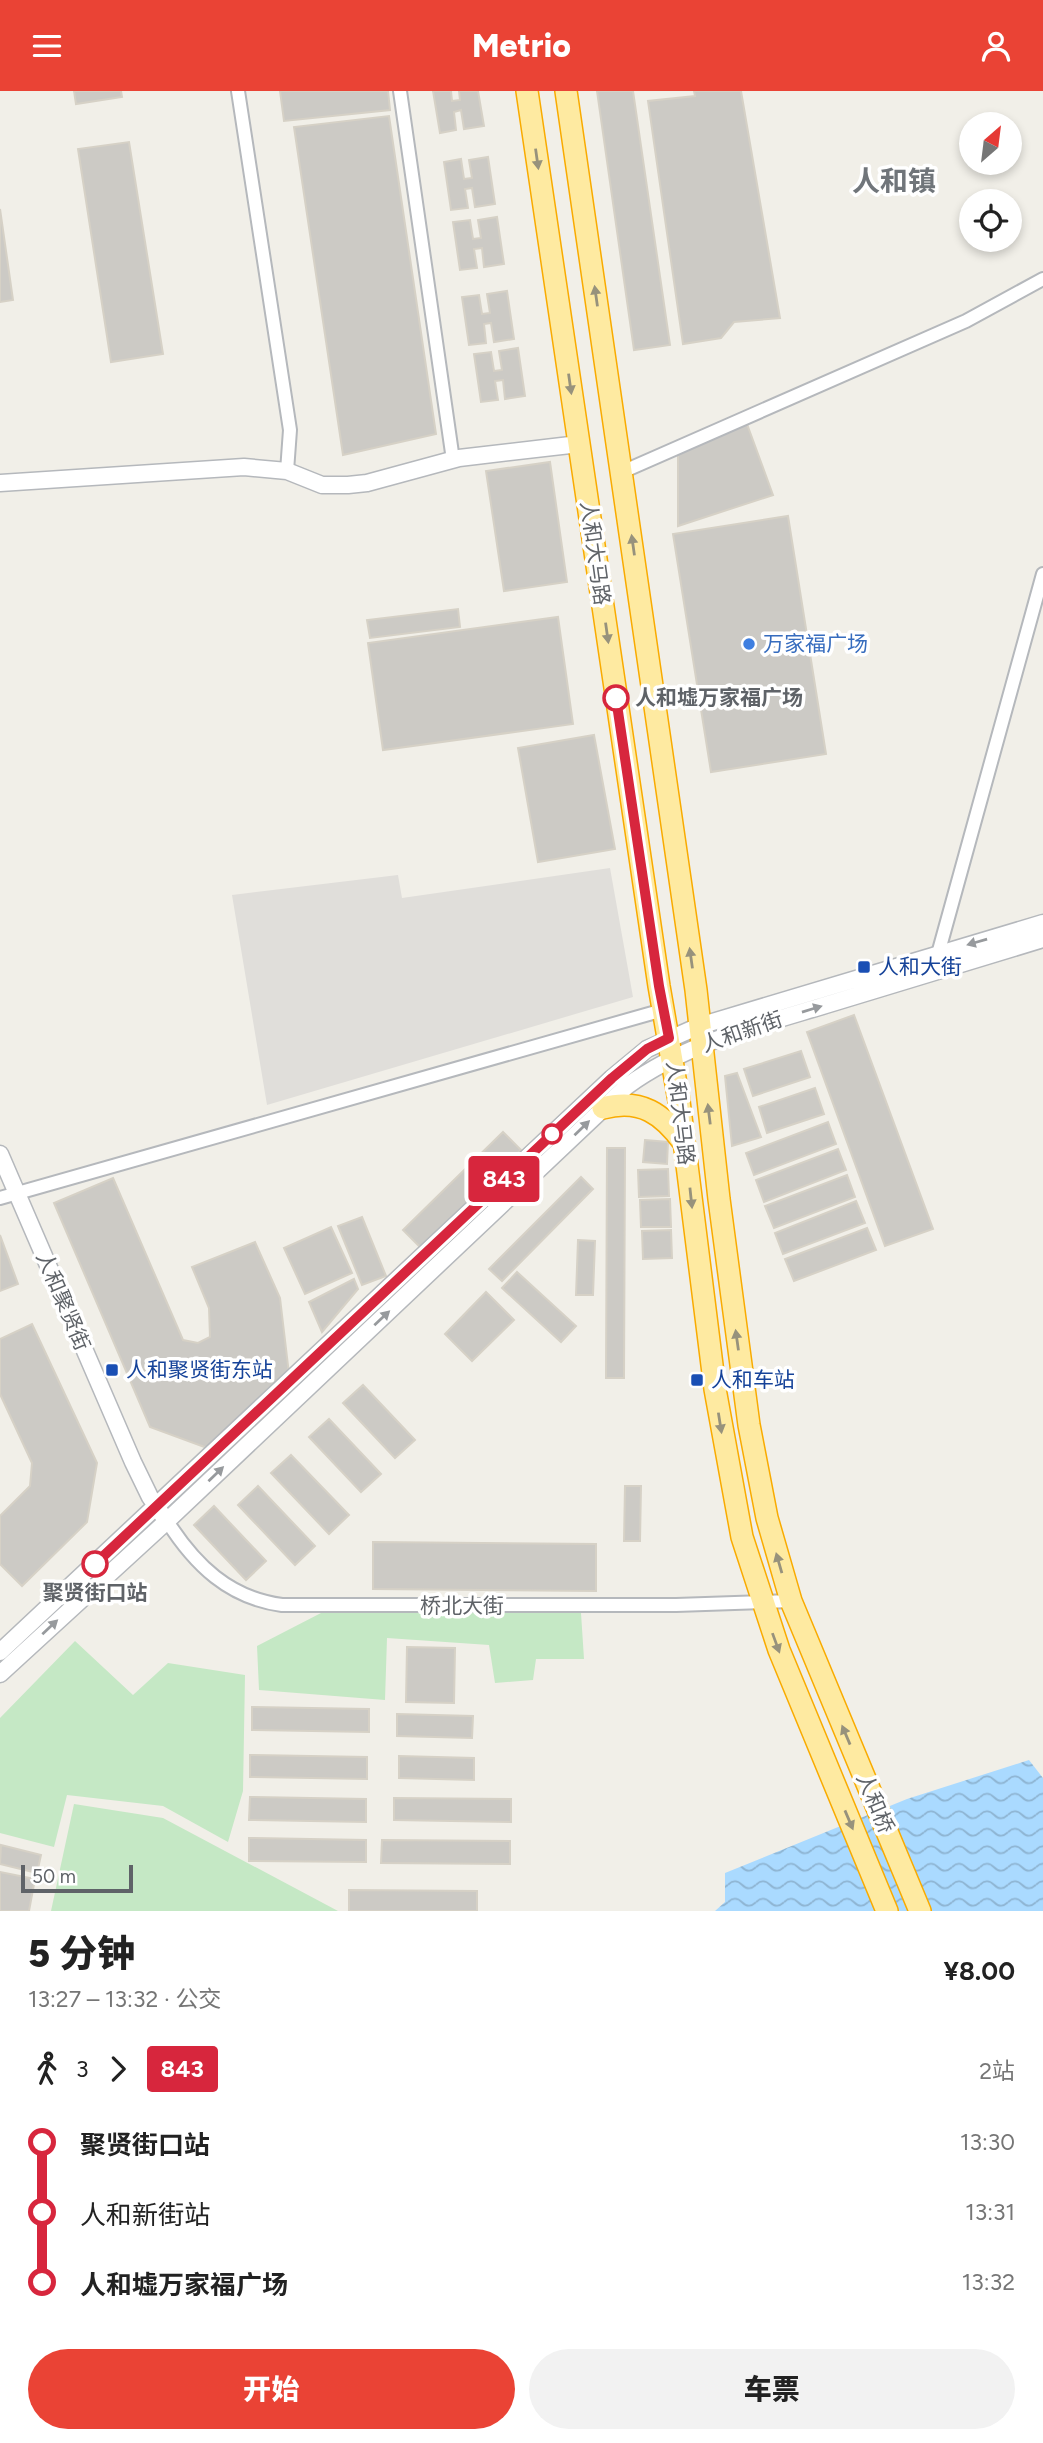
<!DOCTYPE html>
<html lang="zh">
<meta charset="utf-8">
<style>
body{margin:0;font-family:Figtree,"Noto Sans SC",sans-serif;background:#f2f2f2;color:#222;height:100vh;display:flex;flex-direction:column;font-size:26px;white-space:nowrap}
*{box-sizing:border-box;margin:0}
p{font-size:23px;color:#767676}
.icon{flex:none;width:38px;height:38px;fill:none;stroke:currentColor;stroke-width:2;stroke-linecap:round;stroke-linejoin:round}
.map{position:relative;height:1820px;overflow:hidden}
.sheet{display:flex;flex-direction:column;background:#fff;flex:1}
.sheet>*{flex:none}
.badge{padding:0 14px;border-radius:5px;font-size:24px;line-height:46px}
.needle{width:46px;rotate:28deg}
.fabs{position:absolute;left:959px;top:21px;display:grid;gap:14px}
.fabs a{display:grid;place-items:center;width:63px;height:63px;border-radius:50%;background:#fff;box-shadow:0 4px 10px #0003;font-size:35px}
.scale{position:absolute;left:21px;bottom:18px;width:112px;box-sizing:border-box;padding-left:7px;border:4px solid #5f6368;border-top:0;font-size:19px;line-height:24px;white-space:nowrap;color:#5f6368;-webkit-text-stroke:5px #fff;paint-order:stroke}
.map>.badge{position:absolute;translate:-50% -50%;box-shadow:0 0 0 4px #fff}
.legs{display:flex;align-items:center;gap:10px;height:77px;padding:0 28px;font-size:23px}
.legs p{margin-inline-start:auto}
.summary{display:flex;align-items:center;justify-content:space-between;height:119px;padding:0 28px}
h1{font-size:38px;font-weight:800;line-height:52px}
.action{display:flex;gap:14px;margin-top:auto;padding:14px 28px}
.action a{flex:1;height:80px;border-radius:42px;background:#ea4335;color:#fff;font-size:28px;font-weight:800;line-height:80px;text-align:center}
.action a+a{background:#f2f2f2;color:#222}
ul{padding:0 28px;list-style:none}
li{display:flex;align-items:center;gap:24px;height:70px;font-size:26px}
li i{display:grid;place-items:center;width:10px;height:100%;margin:0 9px;background:currentColor}
li i::after{content:'';width:18px;height:18px;margin:-9px;border:5px solid;border-radius:50%;background:#fff}
li p{margin-inline-start:auto}
li:first-child i{background:linear-gradient(#0000 50%,currentColor 0)}
li:last-child i{background:linear-gradient(currentColor 50%,#0000 0)}
header{display:flex;justify-content:space-between;align-items:center;height:91px;padding:0 28px;background:#ea4335;color:#fff;font-size:32px;font-weight:800}
.map>svg:first-child{display:block}
</style>
<header><svg class="icon" aria-label="menu" viewBox="0 0 24 24"><path d="M4 6h16M4 12h16M4 18h16"/></svg>Metrio<svg class="icon" aria-label="person" viewBox="0 0 24 24"><circle cx="12" cy="8" r="4"/><path d="M4 21q1-7 8-7t8 7"/></svg></header>
<div class="map">
<svg width="1043" height="1820" viewBox="0 0 1043 1820">
<defs>
<pattern id="water-waves" width="16" height="10" patternUnits="userSpaceOnUse" patternTransform="scale(1.75)"><rect width="16" height="10" fill="#aadaff"/><path d="M0 5q4-4 8 0t8 0" fill="none" stroke="#8eb4d2"/></pattern>
</defs>
<rect width="100%" height="100%" fill="#f1efe8"/>
<!-- industrial -->
<path fill="#e0deda" d="M610 777 633 906 267 1014 232 804 398 784 402 807Z"/>
<!-- green -->
<path fill="#c5e8c5" d="M321 1522H581L584 1568H536L533 1589 495 1592 489 1554 387 1547 385 1609 259 1599 257 1555Z
M75 1550 133 1604 168 1572 245 1584 243 1700 228 1751 163 1715 67 1704 54 1756 0 1742V1627Z
M74 1713 163 1727 338 1820H51Z"/>
<!-- water -->
<path fill="url(#water-waves)" d="M1029 1669 1043 1687V1820H715L725 1811V1782L907 1708Z"/>
<!-- building -->
<path fill="#cccac5" stroke="#d6d1c6" stroke-width="2" d="M74 0H121L122 6 76 13Z
M280 0H388L390 19 284 30Z
M433 0H451L452 10 460 9 459 0H478L484 35 464 38 461 19 454 21 456 39 440 42Z
M597 0H633L670 254 634 259Z
M694 0H741L780 227 734 231 721 247 683 253 648 10 695 5Z
M389 25 436 343 343 364 294 36Z
M129 51 163 263 111 271 78 58Z
M488 66 495 113 475 116 472 97 465 98 468 117 451 119 444 71 461 68 464 88 472 87 469 69Z
M0 118 13 209 0 211Z
M497 126 504 173 484 176 482 157 474 158 477 177 460 179 453 131 470 129 473 148 481 147 478 129Z
M507 200 514 248 494 251 491 232 484 233 486 252 469 254 462 206 479 204 482 223 490 222 487 203Z
M518 257 525 305 505 308 503 289 495 290 498 309 481 311 474 263 491 261 494 280 502 279 499 260Z
M747 333 773 404 678 435V362Z
M550 371 567 491 504 500 486 380Z
M788 425 826 663 711 681 673 443Z
M458 518 460 536 370 547 367 529Z
M558 526 573 633 383 659 368 552Z
M594 644 615 758 538 771 518 657Z
M854 924 933 1138 885 1155 807 941Z
M801 960 810 986 753 1005 744 978Z
M737 982 761 1046 732 1055 725 985Z
M815 997 824 1023 767 1042 759 1016Z
M828 1031 836 1053 754 1084 746 1062Z
M503 1041 521 1059 421 1157 403 1139Z
M645 1049 668 1051 667 1073 643 1071Z
M607 1057H625L624 1287H606Z
M838 1058 846 1079 764 1111 756 1089Z
M668 1078 669 1105 639 1106 638 1079Z
M847 1084 855 1106 774 1137 765 1115Z
M581 1086 593 1098 502 1190 489 1178Z
M113 1087 183 1249 198 1252 210 1246 209 1217 192 1176 255 1151 280 1207 289 1283 210 1358 150 1336 54 1112Z
M670 1108 671 1136H641L640 1109Z
M856 1110 865 1132 783 1163 775 1142Z
M362 1126 386 1185 362 1194 338 1135Z
M331 1136 352 1182 305 1203 284 1157Z
M867 1137 876 1159 794 1190 785 1168Z
M671 1139 672 1167 643 1168 642 1140Z
M0 1144 18 1193 0 1200Z
M578 1149 595 1150 593 1204H576Z
M517 1181 576 1235 561 1251 502 1197Z
M354 1188 358 1198 322 1241 309 1211Z
M486 1201 514 1229 472 1270 445 1243Z
M32 1233 97 1372 87 1431 22 1495 0 1473V1425L30 1395 32 1372 0 1303V1248Z
M363 1294 415 1349 395 1367 343 1312Z
M329 1328 381 1383 361 1401 309 1346Z
M291 1364 349 1424 329 1443 271 1382Z
M258 1395 315 1455 295 1474 238 1414Z
M625 1395H641L640 1450H624Z
M214 1415 266 1470 246 1489 194 1434Z
M373 1451 596 1453V1500L373 1498Z
M407 1556 455 1557 454 1612 406 1611Z
M252 1616 369 1618V1641L252 1639Z
M397 1623 473 1625 472 1647 397 1645Z
M250 1664 367 1666V1688L250 1686Z
M399 1665 474 1667V1689L399 1687Z
M250 1706 366 1708V1731L249 1729Z
M394 1707 511 1708V1731L394 1729Z
M249 1747 366 1749V1771L249 1770Z
M382 1749 510 1750V1773L381 1772Z
M1 1754 41 1764 37 1782 0 1773Z
M0 1781 35 1788 29 1820H0Z
M349 1799 477 1800V1820H349Z"/>
<g fill="none" stroke-linecap="round" stroke-linejoin="round">
<!-- minor casing -->
<g stroke="#b5b8bc" stroke-width="16">
<path id="minor" d="M238 0 290 339 287 380
M400 0 453 369
M622 381 966 230 1043 188
M938 863 1043 483
M0 1107 663 919
M167 1430C195 1474 229 1507 282 1514H676L791 1510"/>
</g>
<!-- tertiary casing -->
<g stroke="#b5b8bc" stroke-width="19">
<path id="tertiary" d="M0 392 244 376 287 380 322 394H348L367 392 459 367 579 353
M0 1063 133 1371 150 1406 163 1425
M0 1561 612 987 647 958 699 935 1043 832
M0 1583 167 1430 627 995C686 952 760 934 829 913 900 891 972 870 1043 848"/>
</g>
<!-- trunk casing -->
<g stroke="#f9ab00" stroke-width="24">
<path id="trunk" d="M527 0 659 895 679 1010 715 1298 742 1446 779 1559 887 1820
M566 0 696 899 719 1108 749 1334 767 1427 791 1510 920 1820
M603 1017C641 1007 663 1023 684 1052"/>
</g>
<!-- minor -->
<use href="#minor" stroke="#fff" stroke-width="12"/>
<!-- tertiary -->
<use href="#tertiary" stroke="#fff" stroke-width="16"/>
<!-- trunk -->
<use href="#trunk" stroke="#feeaa1" stroke-width="21"/>
</g>
<!-- one-way arrows -->
<defs><path id="oneway-solid" d="M-6-.8H1V-3.2L6.5 0L1 3.2V.8H-6Z" transform="scale(1.75)"/></defs>
<g fill="#97927c">
<use href="#oneway-solid" transform="translate(537 68) rotate(82)"/>
<use href="#oneway-solid" transform="translate(596 205) rotate(-98)"/>
<use href="#oneway-solid" transform="translate(570 293) rotate(82)"/>
<use href="#oneway-solid" transform="translate(633 454) rotate(-98)"/>
<use href="#oneway-solid" transform="translate(607 542) rotate(82)"/>
<use href="#oneway-solid" transform="translate(691 867) rotate(-98)"/>
<use href="#oneway-solid" transform="translate(709 1023) rotate(-97)"/>
<use href="#oneway-solid" transform="translate(691 1107) rotate(84)"/>
<use href="#oneway-solid" transform="translate(737 1249) rotate(-98)"/>
<use href="#oneway-solid" transform="translate(720 1332) rotate(81)"/>
<use href="#oneway-solid" transform="translate(779 1472) rotate(-106)"/>
<use href="#oneway-solid" transform="translate(776 1552) rotate(70)"/>
<use href="#oneway-solid" transform="translate(846 1644) rotate(-113)"/>
<use href="#oneway-solid" transform="translate(849 1729) rotate(67)"/>
</g>
<g fill="#979a9d">
<use href="#oneway-solid" transform="translate(977 851) rotate(164)"/>
<use href="#oneway-solid" transform="translate(812 918) rotate(-17)"/>
<use href="#oneway-solid" transform="translate(582 1037) rotate(-44)"/>
<use href="#oneway-solid" transform="translate(382 1227) rotate(-43)"/>
<use href="#oneway-solid" transform="translate(216 1383) rotate(-44)"/>
<use href="#oneway-solid" transform="translate(50 1536) rotate(-43)"/>
</g>
<g fill="none" stroke-linecap="round" stroke-linejoin="round">
<!-- line-1 casing -->
<g stroke="#fff" stroke-width="16">
<path id="line-1" d="M95 1473 612 987 647 958 669 947 659 895 616 607"/>
</g>
<!-- line-1 -->
<use href="#line-1" stroke="#d7263d" stroke-width="10"/>
</g>
<!-- markers -->
<circle fill="#3f7fe0" stroke="#fff" stroke-width="2.5" cx="749" cy="553" r="7"/>
<g fill="#fff" stroke="#d7263d" stroke-width="3.5">
<circle cx="616" cy="607" r="12"/>
<circle cx="552" cy="1043" r="9"/>
<circle cx="95" cy="1473" r="12"/>
</g>
<g fill="#1a4fb4" stroke="#fff" stroke-width="2.5">
<rect x="857" y="869" width="14" height="14" rx="3.5"/>
<rect x="105" y="1272" width="14" height="14" rx="3.5"/>
<rect x="690" y="1282" width="14" height="14" rx="3.5"/>
</g>
<g text-anchor="middle" stroke-width="7" stroke-linejoin="round" paint-order="stroke">
<!-- street labels -->
<g font-size="21" fill="#5f6368" stroke="#fff">
<text transform="translate(595 462) rotate(82)" y="7">人和大马路</text>
<text transform="translate(742 941) rotate(-19)" y="7">人和新街</text>
<text transform="translate(680 1022) rotate(83)" y="7">人和大马路</text>
<text transform="translate(63 1210) rotate(67)" y="7">人和聚贤街</text>
<text x="462" y="1522">桥北大街</text>
<text transform="translate(875 1712) rotate(67)" y="7">人和桥</text>
</g>
<!-- shop labels -->
<g font-size="21" fill="#366cbe" stroke="#fff" text-anchor="start">
<text x="763" y="560">万家福广场</text>
</g>
<!-- stop labels -->
<g font-size="21" font-weight="bold" fill="#5f6368" stroke="#fff" text-anchor="start">
<text x="635" y="614">人和墟万家福广场</text>
<text x="95" y="1509" text-anchor="middle">聚贤街口站</text>
</g>
<!-- transit labels -->
<g font-size="21" fill="#164399" stroke="#fff" text-anchor="start">
<text x="878" y="883">人和大街</text>
<text x="126" y="1286">人和聚贤街东站</text>
<text x="711" y="1296">人和车站</text>
</g>
<!-- district labels -->
<g font-size="28" font-weight="bold" fill="#70757a" stroke="#fff">
<text x="894" y="100">人和镇</text>
</g>
</g>
</svg>
<div class="fabs">
<a><svg class="needle" viewBox="-14 -14 28 28"><path d="M0-13l5 13h-10z" fill="#e53935"/><path d="M0 13l5-13h-10z" fill="#767676"/></svg></a>
<a><svg class="icon" aria-label="locate" viewBox="0 0 24 24"><circle cx="12" cy="12" r="6"/><path d="M12 2v4M12 18v4M2 12h4M18 12h4"/></svg></a>
</div>
<div class="scale">50 m</div>
<b class="badge" style="left:504px;top:1088px;background:#d7263d;color:#fff">843</b>
</div>
<section class="sheet">
<div class="summary"><div><h1>5 分钟</h1><p>13:27 – 13:32 · 公交</p></div><b>¥8.00</b></div>
<div class="legs"><svg class="icon" aria-label="walk" viewBox="0 0 24 24"><circle cx="13" cy="4" r="2"/><path d="M13 8l-2 6 4 7M11 14l-3 7M7 12l3-4h3l4 4"/></svg>3<svg class="icon" aria-label="forward" viewBox="0 0 24 24"><path d="M9 5l7 7-7 7"/></svg><b class="badge" style="background:#d7263d;color:#fff">843</b><p>2站</p></div>
<ul>
<li><i style="color:#d7263d"></i><b>聚贤街口站</b><p>13:30</p></li>
<li><i style="color:#d7263d"></i><span>人和新街站</span><p>13:31</p></li>
<li><i style="color:#d7263d"></i><b>人和墟万家福广场</b><p>13:32</p></li>
</ul>
<div class="action"><a>开始</a><a>车票</a></div>
</section>
